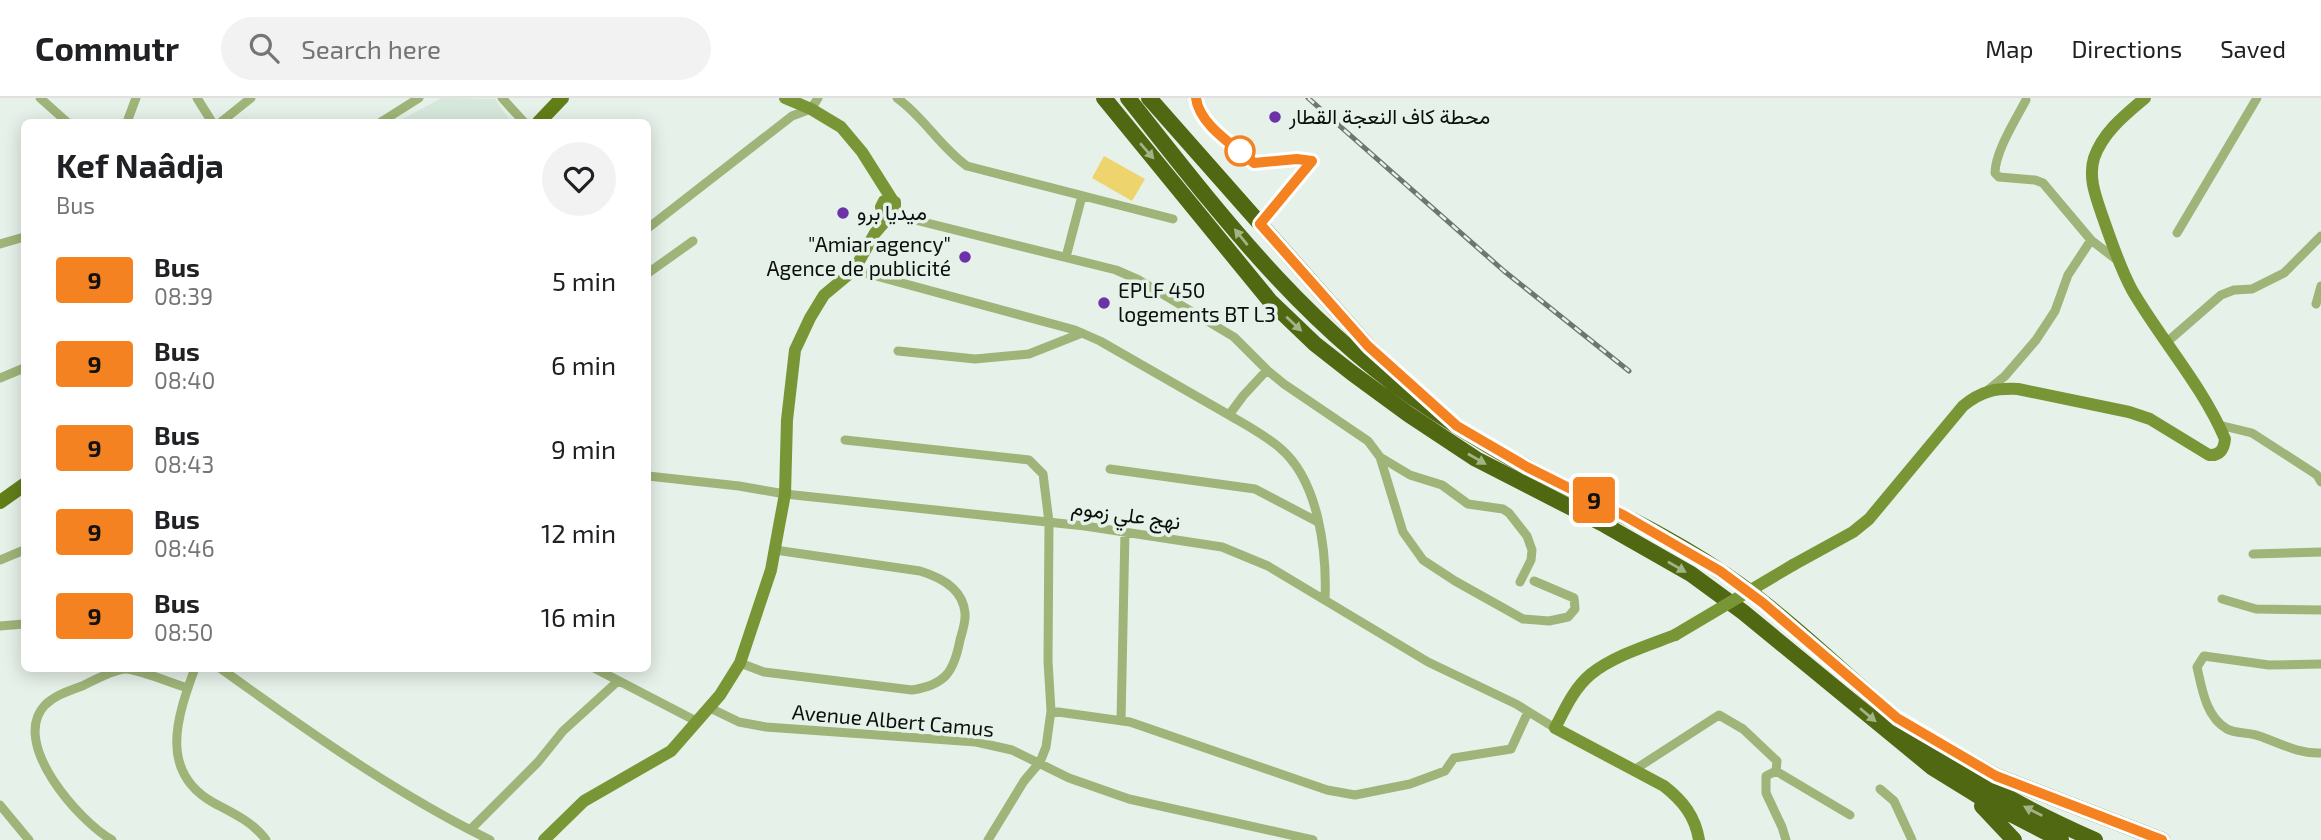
<!DOCTYPE html>
<meta charset="utf-8">
<style>
body{margin:0;font-family:"Exo 2",Vazirmatn,sans-serif;background:#f2f2f2;color:#202124;height:100vh;display:flex;flex-direction:column;font-size:26px;white-space:nowrap}
*{box-sizing:border-box;margin:0}
p{font-size:23px;color:#757577}
.icon{flex:none;width:38px;height:38px;fill:none;stroke:currentColor;stroke-width:2;stroke-linecap:round;stroke-linejoin:round}
.map{position:relative;flex:1;overflow:hidden}
.drawer{position:absolute;left:21px;top:21px;width:630px;height:553px;display:flex;flex-direction:column;background:#fff;border-radius:10px;box-shadow:0 4px 18px #0003}
.drawer>*{flex:none}
.badge{padding:0 14px;border-radius:5px;font-size:24px;line-height:46px}
.map>.badge{position:absolute;translate:-50% -50%;box-shadow:0 0 0 4px #fff}
.round{display:grid;place-items:center;flex:none;width:74px;height:74px;border-radius:37px;background:#f2f2f2}
.headline{display:flex;align-items:center;justify-content:space-between;height:119px;padding:0 35px}
h1{font-size:33px;font-weight:700;line-height:52px}
ul{padding:0;list-style:none}
li{display:flex;align-items:center;gap:21px;height:84px;padding:0 35px}
li div{flex:1}
li b{display:block;font-size:26px}
li em{font-style:normal}
li .badge{min-width:77px;font-weight:700;text-align:center}
header{display:flex;align-items:center;gap:42px;box-sizing:border-box;height:98px;padding:0 35px;background:#fff;border-bottom:2px solid #e0e0e0}
header strong{font-size:33px}
nav{display:flex;gap:38px;margin-inline-start:auto;font-size:24px}
.search{width:490px;height:63px;background:#f2f2f2;display:flex;align-items:center;gap:18px;box-sizing:border-box;padding:0 24px;border-radius:38px;color:#757577;font-size:26px}
.map>svg:first-child{display:block}
</style>
<header>
<strong>Commutr</strong>
<div class="search"><svg class="icon" aria-label="search" viewBox="0 0 24 24"><circle cx="10" cy="10" r="6"/><path d="M15 15l6 6"/></svg>Search here</div>
<nav><a>Map</a><a>Directions</a><a>Saved</a></nav>
</header>
<div class="map">
<svg width="2321" height="742" viewBox="0 0 2321 742">
<rect width="100%" height="100%" fill="#e6f1e9"/>
<!-- built -->
<path fill="#d6e8db" d="M442 0 495 1 511 24H397Z"/>
<!-- green -->
<path fill="#eed46d" d="M1104 58 1145 81 1132 103 1092 80Z"/>
<g fill="none" stroke-linecap="round" stroke-linejoin="round">
<!-- street -->
<path stroke="#9eb478" stroke-width="9" d="M40 0 67 24
M197 0 212 24
M502 0 524 24
M897 0C924 19 940 49 967 68L1173 121
M2026 2C2016 21 1995 54 1995 75L1999 79 2035 82 2043 85 2091 142 2117 162
M127 24 136 0
M221 24 251 0
M381 24 419 0
M891 116 1116 172 1139 182 1234 239 1267 272
M648 130 792 18 811 11 818 0
M2177 135 2257 0
M0 146 24 139
M1066 159 1082 98
M854 172 1075 232 1100 243 1229 317
M648 175 693 143
M2316 206 2321 188
M2167 244 2221 197 2234 192 2252 191 2284 175 2321 138
M898 253 975 261 1029 256 1082 235
M0 280 24 270
M1988 292 2005 278 2036 242 2055 213 2068 177 2091 142
M2219 327 2252 335 2317 377 2321 384
M845 342 1029 362 1043 376 1049 424 1048 563 1051 613 1046 649 1040 664 1024 683 988 742
M1380 359 1410 377 1442 387 1468 406 1503 411 1509 415 1527 438 1532 452 1531 462 1520 484
M1110 371 1255 391 1318 424
M648 378 739 388 785 396 1085 428 1222 449 1268 468 1428 564 1516 606 1555 630
M2253 456 2321 454
M0 462 24 452
M2222 501 2256 511 2321 512
M1325 502C1327 454 1319 383 1280 350 1265 337 1246 327 1229 317L1243 298 1267 272 1284 286 1368 343 1380 359 1403 434 1423 462 1455 483 1523 521 1549 523 1568 519 1575 511 1574 500 1534 483
M0 528 24 526
M740 565 764 574 912 592C945 587 954 574 960 542 962 534 966 524 965 515 963 491 940 479 920 473L775 452
M2321 566 2269 567 2204 558 2197 569C2202 591 2206 619 2227 631 2236 636 2249 634 2259 638 2280 645 2298 656 2321 655
M195 570C177 619 158 674 214 705 233 715 253 724 266 742
M220 570C306 632 395 695 490 742
M594 570 698 624
M710 610 739 624 766 629 976 644 1012 652 1069 680 1129 701 1313 742
M1051 613 1130 624 1327 692 1355 697 1410 686 1445 673 1454 660 1511 651 1528 614
M1121 623 1125 433
M1634 672 1719 617 1743 631 1777 663 1776 673 1766 678V695L1782 729 1786 742
M1776 673 1850 717
M1880 691 1894 703 1912 742
M0 707 29 742
M470 732 538 664 563 633 618 583
M112 742C80 724 9 645 45 607 55 597 69 593 82 588 92 583 117 570 127 571 143 573 171 585 188 590"/>
<!-- secondary -->
<path stroke="#789636" stroke-width="12" d="M785 0 811 11 841 29 862 54 893 103
M1793 467 1853 434 1869 421 1963 308C1981 293 1996 290 2018 291L2129 314 2150 321 2209 357C2219 358 2224 352 2225 341 2202 287 2161 242 2132 192 2119 168 2111 142 2102 117 2096 99 2088 80 2094 60 2103 34 2125 17 2145 0
M1675 537C1649 547 1613 558 1591 576 1574 590 1565 611 1555 630L1664 688C1683 703 1695 718 1699 742
M544 742 584 703 671 653 720 597 740 565 771 472 779 428 785 396 787 322 795 252 810 220 824 197 854 172 875 135 895 112V104L888 101 884 103 881 109 884 114 890 116"/>
<!-- primary -->
<path stroke="#617e19" stroke-width="14" d="M539 24 562 0
M0 404 24 387"/>
<!-- highway -->
<path stroke="#4f6811" stroke-width="16" d="M1104 0 1270 203 1315 246 1352 275 1408 316 1476 361 1605 427 1691 476 1743 514 1933 670 1993 707 2061 742
M1128 0C1219 115 1308 233 1433 313 1464 333 1496 353 1529 370 1600 407 1675 439 1740 487 1810 538 1870 602 1939 655 1987 691 2040 718 2095 742
M1149 0 1368 248 1408 285
M1949 651 1996 678 2162 742
M1982 708 2014 742"/>
<!-- rail casing -->
<g stroke="#6e7670" stroke-width="5">
<path id="rail" d="M1308 0 1504 173 1629 273"/>
</g>
<!-- rail -->
<use href="#rail" stroke="#e6f1e9" stroke-width="2.5" stroke-dasharray="8" stroke-linecap="butt"/>
<!-- secondary-bridge -->
<path stroke="#789636" stroke-width="12" d="M1675 537 1793 467"/>
</g>
<!-- one-way arrows -->
<defs><path id="oneway-solid" d="M-6-.8H1V-3.2L6.5 0L1 3.2V.8H-6Z" transform="scale(1.75)"/></defs>
<g fill="#a2b388">
<use href="#oneway-solid" transform="translate(1147 53) rotate(49)"/>
<use href="#oneway-solid" transform="translate(1241 139) rotate(-129)"/>
<use href="#oneway-solid" transform="translate(1294 226) rotate(43)"/>
<use href="#oneway-solid" transform="translate(1477 361) rotate(30)"/>
<use href="#oneway-solid" transform="translate(1677 469) rotate(30)"/>
<use href="#oneway-solid" transform="translate(1868 617) rotate(40)"/>
<use href="#oneway-solid" transform="translate(2033 713) rotate(-153)"/>
</g>
<g fill="none" stroke-linecap="round" stroke-linejoin="round">
<!-- line casing -->
<g stroke="#fff" stroke-width="16">
<path id="line" d="M1196 0C1199 27 1235 48 1254 65L1297 61 1312 63 1260 126 1368 248 1457 328 1527 369 1625 418 1720 473 1763 505 1897 620 1996 678 2162 742"/>
</g>
<!-- line -->
<use href="#line" stroke="#f58220" stroke-width="10"/>
</g>
<!-- markers -->
<g fill="#6e32a8" stroke="#e6f1e9" stroke-width="2.5">
<circle cx="1275" cy="19" r="7"/>
<circle cx="843" cy="115" r="7"/>
<circle cx="965" cy="159" r="7"/>
<circle cx="1104" cy="205" r="7"/>
</g>
<circle fill="#fff" stroke="#f58220" stroke-width="3.5" cx="1240" cy="53" r="14"/>
<g text-anchor="middle" stroke-width="7" stroke-linejoin="round" paint-order="stroke">
<!-- poi labels -->
<g font-size="21" fill="#0c100d" stroke="#e6f1e9" text-anchor="start">
<text x="1289" y="26">محطة كاف النعجة القطار</text>
<text x="857" y="122">ميديا برو</text>
<text x="951" y="154" text-anchor="end">"Amiar agency"<tspan x="951" dy="24">Agence de publicité</tspan></text>
<text x="1118" y="200">EPLF 450<tspan x="1118" dy="24">logements BT L3</tspan></text>
</g>
<!-- street labels -->
<g font-size="21" fill="#0c100d" stroke="#e6f1e9">
<text transform="translate(1126 417) rotate(8)" y="7">نهج علي زموم</text>
<text transform="translate(893 623) rotate(5)" y="7">Avenue Albert Camus</text>
</g>
</g>
</svg>
<b class="badge" style="left:1594px;top:402px;background:#f58220;color:#111">9</b>
<section class="drawer">
<div class="headline"><div><h1>Kef Naâdja</h1><p>Bus</p></div><a class="round"><svg class="icon" aria-label="heart" viewBox="0 0 24 24"><path d="M12 20l-8-8c-3-5 5-10 8-4 3-6 11-1 8 4z"/></svg></a></div>
<ul>
<li><span class="badge" style="background:#f58220;color:#111">9</span><div><b>Bus</b><p>08:39</p></div><em>5 min</em></li>
<li><span class="badge" style="background:#f58220;color:#111">9</span><div><b>Bus</b><p>08:40</p></div><em>6 min</em></li>
<li><span class="badge" style="background:#f58220;color:#111">9</span><div><b>Bus</b><p>08:43</p></div><em>9 min</em></li>
<li><span class="badge" style="background:#f58220;color:#111">9</span><div><b>Bus</b><p>08:46</p></div><em>12 min</em></li>
<li><span class="badge" style="background:#f58220;color:#111">9</span><div><b>Bus</b><p>08:50</p></div><em>16 min</em></li>
</ul>
</section>
</div>
